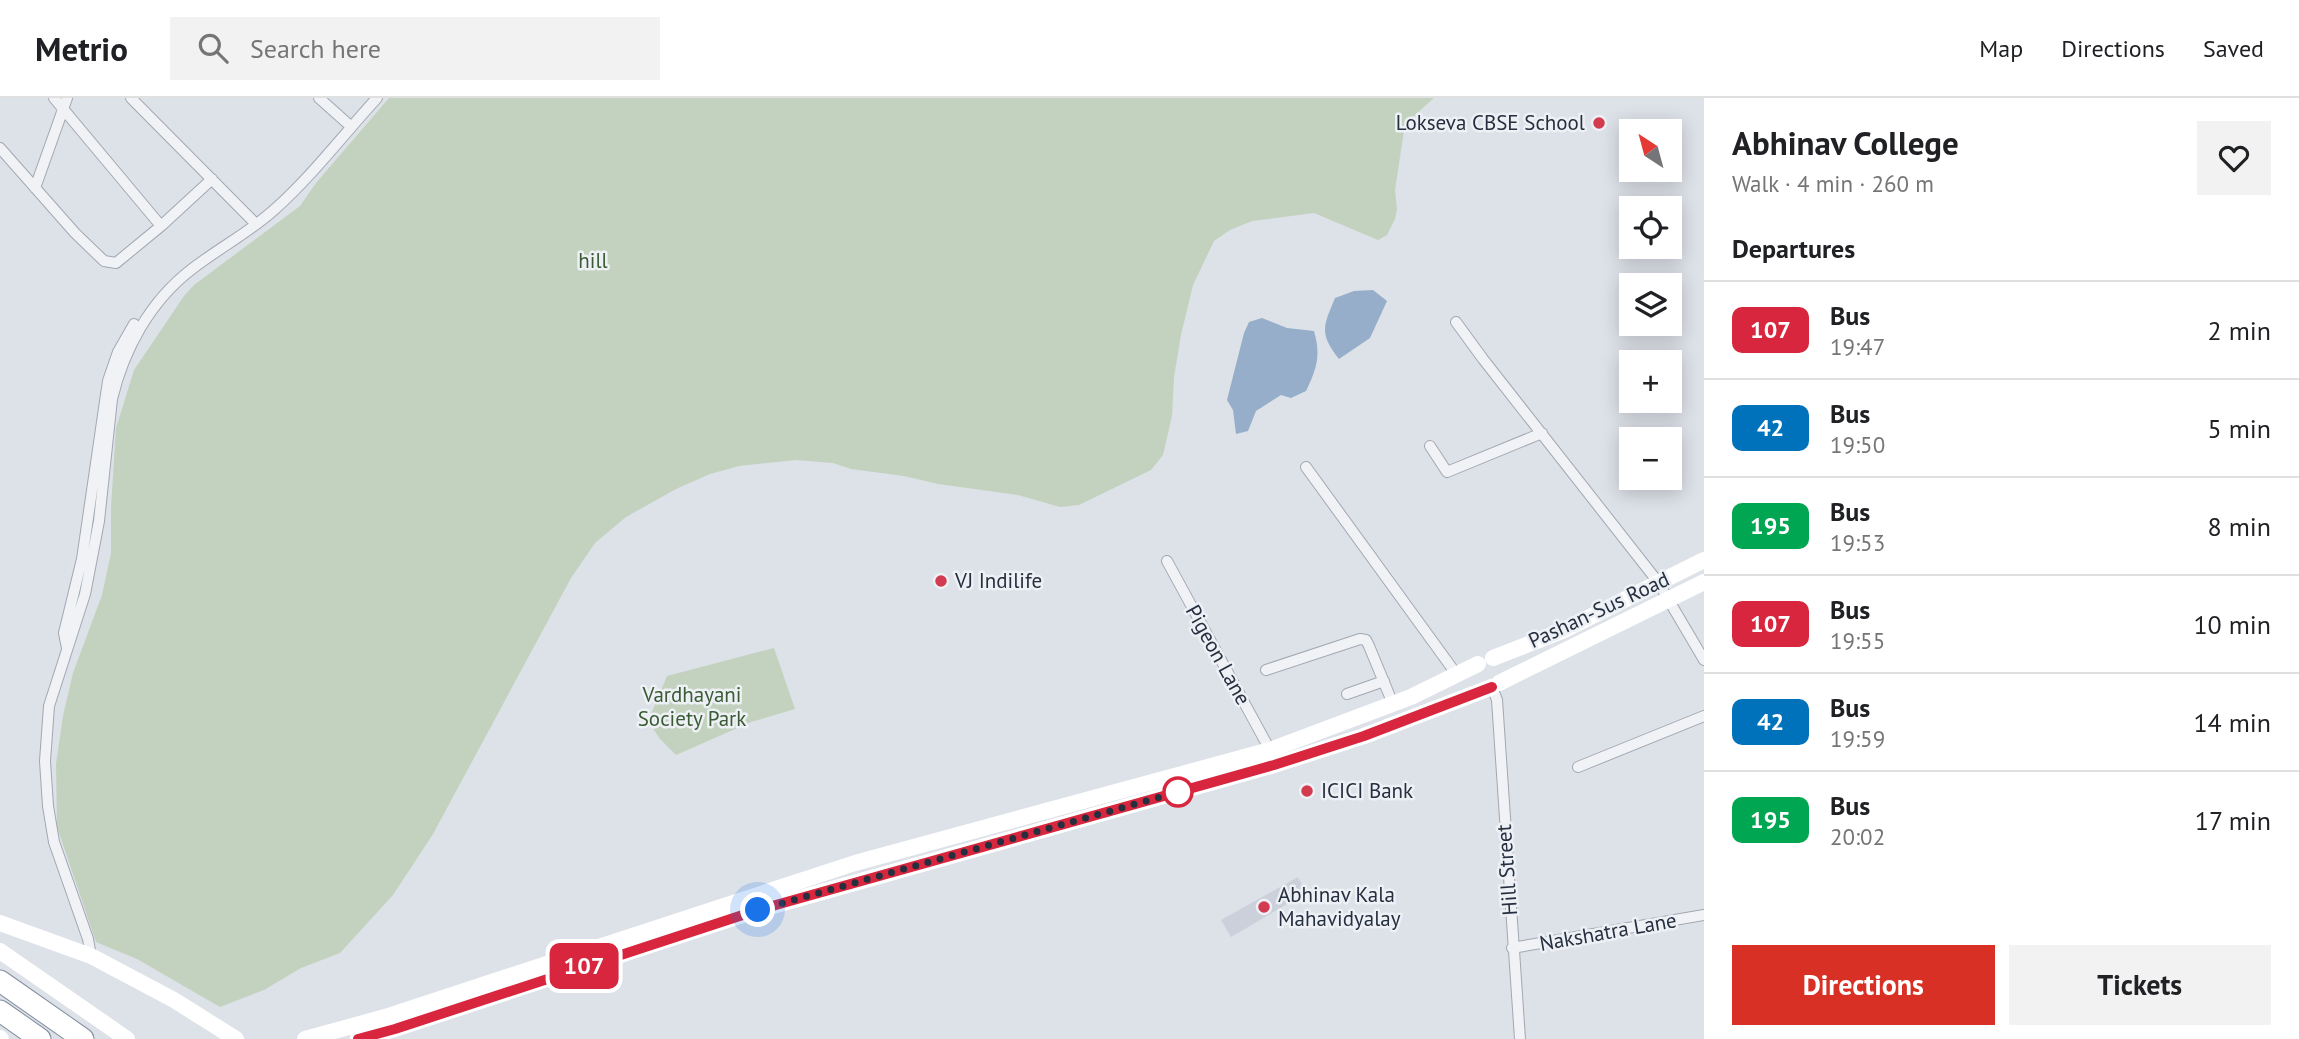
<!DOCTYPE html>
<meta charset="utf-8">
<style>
body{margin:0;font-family:"PT Sans",sans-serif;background:#f2f2f2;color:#202124;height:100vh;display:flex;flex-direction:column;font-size:26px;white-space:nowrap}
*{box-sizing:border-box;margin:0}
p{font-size:23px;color:#757577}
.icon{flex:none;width:38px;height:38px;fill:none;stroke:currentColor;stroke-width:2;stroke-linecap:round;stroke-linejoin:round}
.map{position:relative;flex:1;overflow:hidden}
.side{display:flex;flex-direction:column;background:#fff;width:595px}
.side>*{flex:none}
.badge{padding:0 14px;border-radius:10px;font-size:24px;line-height:46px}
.needle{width:46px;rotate:324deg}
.tools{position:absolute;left:1619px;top:21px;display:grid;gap:14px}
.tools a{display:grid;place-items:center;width:63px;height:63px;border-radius:0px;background:#fff;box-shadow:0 4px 18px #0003;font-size:35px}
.you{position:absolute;width:35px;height:35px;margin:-18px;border:5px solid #fff;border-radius:50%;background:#1a73e8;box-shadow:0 0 0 10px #1a73e833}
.map>.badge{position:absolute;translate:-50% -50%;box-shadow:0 0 0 4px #fff}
h2{padding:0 28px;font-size:26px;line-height:63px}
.round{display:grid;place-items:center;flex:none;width:74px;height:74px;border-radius:0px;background:#f2f2f2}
.overview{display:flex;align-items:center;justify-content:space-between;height:119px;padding:0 28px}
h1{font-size:33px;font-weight:700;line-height:52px}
.action{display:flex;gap:14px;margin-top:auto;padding:14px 28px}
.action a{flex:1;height:80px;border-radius:0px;background:#d93025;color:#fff;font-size:28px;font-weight:700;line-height:80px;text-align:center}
.action a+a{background:#f2f2f2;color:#202124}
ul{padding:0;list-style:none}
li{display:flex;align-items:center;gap:21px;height:98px;padding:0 28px;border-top:2px solid #e0e0e0}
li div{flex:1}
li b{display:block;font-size:26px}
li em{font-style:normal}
li .badge{min-width:77px;font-weight:700;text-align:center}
header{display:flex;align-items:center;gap:42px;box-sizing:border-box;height:98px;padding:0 35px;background:#fff;border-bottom:2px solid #e0e0e0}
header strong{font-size:33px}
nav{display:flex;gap:38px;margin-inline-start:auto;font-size:24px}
.search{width:490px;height:63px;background:#f2f2f2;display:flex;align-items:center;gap:18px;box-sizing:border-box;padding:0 24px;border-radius:0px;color:#757577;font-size:26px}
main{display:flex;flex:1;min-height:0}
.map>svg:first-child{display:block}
</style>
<header>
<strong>Metrio</strong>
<div class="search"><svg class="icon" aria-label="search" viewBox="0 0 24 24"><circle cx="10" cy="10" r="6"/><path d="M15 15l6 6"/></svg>Search here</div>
<nav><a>Map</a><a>Directions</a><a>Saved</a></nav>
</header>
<main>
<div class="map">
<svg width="1704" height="941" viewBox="0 0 1704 941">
<rect width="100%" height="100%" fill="#dde1e8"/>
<!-- built -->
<path fill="#cbd0da" d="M1298 779 1306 795 1231 839 1221 822Z"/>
<!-- green -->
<path fill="#c3d2be" d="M389 0H1434L1405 26 1395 92 1397 111 1395 121 1387 137 1378 142 1314 115 1252 123 1230 132 1214 143 1193 187 1181 237 1174 279 1172 318 1163 357 1151 372 1079 407 1060 409 1018 397 938 386 904 378 851 371 833 365 796 362 739 368 710 376 676 391 626 419 595 445 571 480 433 736 393 797 340 855 301 870 264 892 220 909 137 861 96 844 57 729 56 666 63 618 73 575 102 497 111 455V409L116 330 134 272 184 198 194 187 300 108 316 85Z
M774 550 795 611 751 624 676 657 660 641 648 623 667 578Z"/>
<!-- water -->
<path fill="#96aeca" d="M1373 192 1387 203 1370 240 1339 261C1319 235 1323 229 1335 200L1354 193Z
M1262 220 1287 230 1314 233C1321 257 1317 270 1306 293L1291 300 1281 297 1256 313 1248 333 1236 336 1233 312 1227 302 1244 235 1249 224Z"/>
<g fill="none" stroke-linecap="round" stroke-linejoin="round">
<!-- street casing -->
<g stroke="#a2a8b2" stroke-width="12">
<path id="street" d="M54 0 161 128
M131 0 252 122
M319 0 347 25
M0 50 75 135 104 163 116 165 161 128 212 81
M35 90 67 0
M1456 224 1483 261 1658 484 1704 562
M1430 348 1447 374 1542 335
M1306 369 1457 577
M1167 463 1270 652
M67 550 64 535 82 461 108 283 118 254 134 226
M1266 572 1360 541 1366 542 1369 548 1393 606
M1492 589 1497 602 1520 941
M1347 596 1384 583
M1578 669 1704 618
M1512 850 1704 817
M91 858 88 841 54 744 48 708 45 663 49 608 85 496 99 423 112 301C124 251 150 203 192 171 219 150 250 134 275 111 312 78 343 37 377 0"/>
</g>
<!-- highway casing -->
<g stroke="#848e9f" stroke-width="23">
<path id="highway" d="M0 883 83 941
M0 913 40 941"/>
</g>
<!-- street -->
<use href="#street" stroke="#f0f2f6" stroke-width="10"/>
<!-- secondary -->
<path stroke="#fff" stroke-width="16" d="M1493 560 1562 533 1704 462
M1499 585 1704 484
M0 825 91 858 174 902 236 941
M0 853 127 941
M0 940 1 941
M305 941 385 919 855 765 1270 652 1411 599 1478 566
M358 941 758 812 1274 667 1364 638 1492 589"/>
<!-- highway -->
<use href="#highway" stroke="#fff" stroke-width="21"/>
</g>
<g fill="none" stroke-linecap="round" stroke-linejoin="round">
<!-- line casing -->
<g stroke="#fff" stroke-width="16">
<path id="line" d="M358 941 395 931 758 812 1274 667 1364 638 1492 589"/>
</g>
<!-- line -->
<use href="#line" stroke="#d7263d" stroke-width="10"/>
<!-- walk -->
<path stroke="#262f3f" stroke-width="7" stroke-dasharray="0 12.6" d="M758 812 1178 694"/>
</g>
<!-- markers -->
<g fill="#d33c50" stroke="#edf0f5" stroke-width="2.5">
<circle cx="1599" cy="25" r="7"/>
<circle cx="941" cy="483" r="7"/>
<circle cx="1307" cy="693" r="7"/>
<circle cx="1264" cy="809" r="7"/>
</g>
<circle fill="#fff" stroke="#d7263d" stroke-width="3.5" cx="1178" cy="694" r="14"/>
<g text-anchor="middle" stroke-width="5" stroke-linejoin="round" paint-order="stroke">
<!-- poi labels -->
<g font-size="21" fill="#262f3f" stroke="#edf0f5" text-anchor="start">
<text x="1585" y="32" text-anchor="end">Lokseva CBSE School</text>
<text x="955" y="490">VJ Indilife</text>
<text x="1321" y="700">ICICI Bank</text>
<text x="1278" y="804">Abhinav Kala<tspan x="1278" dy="24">Mahavidyalay</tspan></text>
</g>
<!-- park labels -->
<g font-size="21" fill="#3a5b33" stroke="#edf0f5">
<text x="593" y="170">hill</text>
<text x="692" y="604">Vardhayani<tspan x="692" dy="24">Society Park</tspan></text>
</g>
<!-- street labels -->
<g font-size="21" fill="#262f3f" stroke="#edf0f5">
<text transform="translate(1599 512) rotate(-25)" y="7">Pashan-Sus Road</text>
<text transform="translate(1218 557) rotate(61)" y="7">Pigeon Lane</text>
<text transform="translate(1507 772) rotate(-94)" y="7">Hill Street</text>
<text transform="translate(1608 834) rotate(-10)" y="7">Nakshatra Lane</text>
</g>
</g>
</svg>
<div class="tools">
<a><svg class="needle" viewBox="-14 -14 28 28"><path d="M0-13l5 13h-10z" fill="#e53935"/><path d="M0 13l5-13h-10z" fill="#757577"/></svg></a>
<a><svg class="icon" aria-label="locate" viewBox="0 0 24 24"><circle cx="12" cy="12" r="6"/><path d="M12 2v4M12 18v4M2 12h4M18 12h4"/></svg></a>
<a><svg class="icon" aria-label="layers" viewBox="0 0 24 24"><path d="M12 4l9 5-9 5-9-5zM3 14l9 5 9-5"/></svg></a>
<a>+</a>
<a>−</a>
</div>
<div class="you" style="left:758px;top:812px"></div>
<b class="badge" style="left:584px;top:868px;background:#d7263d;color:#fff">107</b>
</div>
<section class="side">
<div class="overview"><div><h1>Abhinav College</h1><p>Walk · 4 min · 260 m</p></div><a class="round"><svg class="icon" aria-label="heart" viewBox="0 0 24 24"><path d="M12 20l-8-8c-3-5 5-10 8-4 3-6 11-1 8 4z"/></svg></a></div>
<h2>Departures</h2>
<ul>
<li><span class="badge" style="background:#d7263d;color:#fff">107</span><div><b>Bus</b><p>19:47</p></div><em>2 min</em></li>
<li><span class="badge" style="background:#0072bc;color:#fff">42</span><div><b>Bus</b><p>19:50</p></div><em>5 min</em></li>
<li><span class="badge" style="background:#00a651;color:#fff">195</span><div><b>Bus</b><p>19:53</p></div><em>8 min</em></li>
<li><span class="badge" style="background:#d7263d;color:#fff">107</span><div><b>Bus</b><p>19:55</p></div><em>10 min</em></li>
<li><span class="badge" style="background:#0072bc;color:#fff">42</span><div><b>Bus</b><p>19:59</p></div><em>14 min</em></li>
<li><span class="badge" style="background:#00a651;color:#fff">195</span><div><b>Bus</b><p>20:02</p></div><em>17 min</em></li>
</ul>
<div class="action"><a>Directions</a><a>Tickets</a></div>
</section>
</main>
